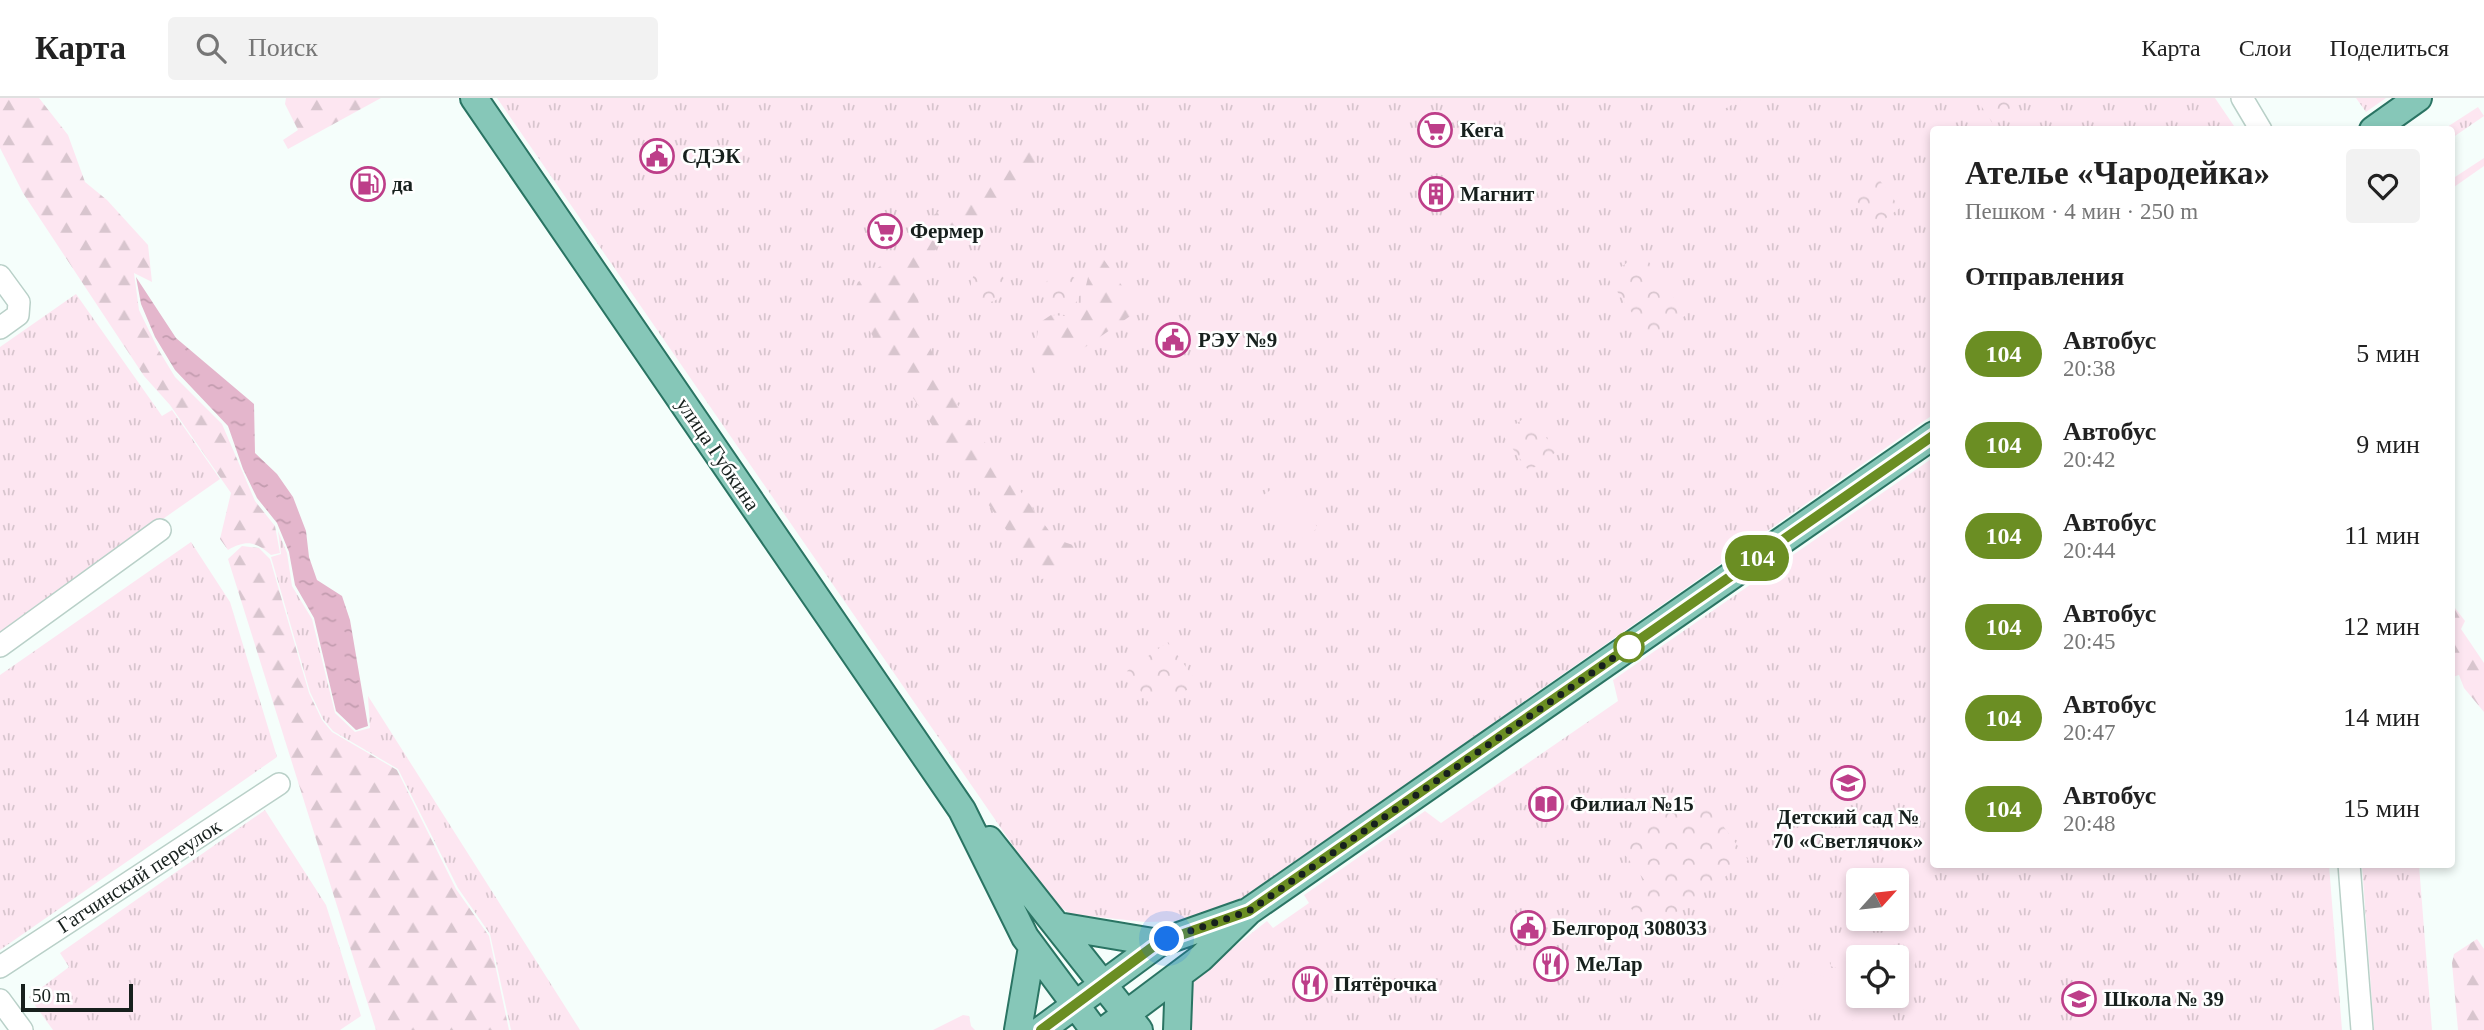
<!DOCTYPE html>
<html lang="ru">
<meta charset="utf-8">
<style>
body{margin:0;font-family:Georgia,serif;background:#f2f2f2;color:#222;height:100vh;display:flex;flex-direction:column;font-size:26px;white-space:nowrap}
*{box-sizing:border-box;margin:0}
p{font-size:23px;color:#767676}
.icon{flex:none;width:38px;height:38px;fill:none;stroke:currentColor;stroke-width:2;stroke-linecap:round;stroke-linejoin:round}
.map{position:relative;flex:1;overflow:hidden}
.sheet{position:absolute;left:1930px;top:28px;width:525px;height:742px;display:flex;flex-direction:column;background:#fff;border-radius:7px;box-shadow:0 4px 10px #0003}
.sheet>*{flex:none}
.badge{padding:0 14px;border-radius:23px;font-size:24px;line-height:46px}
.needle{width:46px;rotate:63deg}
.fabs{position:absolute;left:1846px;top:770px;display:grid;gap:14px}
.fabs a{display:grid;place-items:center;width:63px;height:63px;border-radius:7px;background:#fff;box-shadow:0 4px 10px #0003;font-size:35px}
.scale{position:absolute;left:21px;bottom:18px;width:112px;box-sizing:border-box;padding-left:7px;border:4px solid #17201d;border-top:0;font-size:19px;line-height:24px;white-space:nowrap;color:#17201d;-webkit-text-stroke:5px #fff;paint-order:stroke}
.you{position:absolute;width:35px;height:35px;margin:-18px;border:5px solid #fff;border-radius:50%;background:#1a73e8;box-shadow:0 0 0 10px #1a73e833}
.map>.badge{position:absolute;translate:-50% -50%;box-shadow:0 0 0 4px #fff}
h2{padding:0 35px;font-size:26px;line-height:63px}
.round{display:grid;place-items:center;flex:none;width:74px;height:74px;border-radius:7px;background:#f2f2f2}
.head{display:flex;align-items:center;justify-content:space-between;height:119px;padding:0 35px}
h1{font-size:33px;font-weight:700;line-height:52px}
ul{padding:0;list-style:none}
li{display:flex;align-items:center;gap:21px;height:91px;padding:0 35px}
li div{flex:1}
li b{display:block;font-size:26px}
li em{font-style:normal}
li .badge{min-width:77px;font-weight:700;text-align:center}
header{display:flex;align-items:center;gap:42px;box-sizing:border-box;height:98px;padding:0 35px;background:#fff;border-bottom:2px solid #e0e0e0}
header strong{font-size:33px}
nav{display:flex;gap:38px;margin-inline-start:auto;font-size:24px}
.search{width:490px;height:63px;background:#f2f2f2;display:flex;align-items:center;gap:18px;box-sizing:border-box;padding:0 24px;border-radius:7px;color:#767676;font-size:26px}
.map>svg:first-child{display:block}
</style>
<header>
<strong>Карта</strong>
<div class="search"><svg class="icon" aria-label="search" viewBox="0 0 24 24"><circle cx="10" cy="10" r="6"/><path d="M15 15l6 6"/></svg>Поиск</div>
<nav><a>Карта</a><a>Слои</a><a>Поделиться</a></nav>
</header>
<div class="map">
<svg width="2484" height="932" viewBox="0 0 2484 932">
<defs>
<pattern id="grass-tufts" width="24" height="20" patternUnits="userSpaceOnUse" patternTransform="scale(1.75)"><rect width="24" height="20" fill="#fde6f1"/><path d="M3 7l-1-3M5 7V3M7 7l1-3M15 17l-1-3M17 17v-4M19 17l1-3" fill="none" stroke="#d8c5ce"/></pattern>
<pattern id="forest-firs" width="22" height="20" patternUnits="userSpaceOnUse" patternTransform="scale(1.75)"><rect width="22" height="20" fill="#fde6f1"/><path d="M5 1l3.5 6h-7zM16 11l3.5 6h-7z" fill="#d8c5ce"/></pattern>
<pattern id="park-crowns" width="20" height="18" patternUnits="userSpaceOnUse" patternTransform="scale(1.75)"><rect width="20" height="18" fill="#fde6f1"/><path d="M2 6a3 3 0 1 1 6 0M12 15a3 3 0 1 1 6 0" fill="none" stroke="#d8c5ce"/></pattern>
<pattern id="water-ripples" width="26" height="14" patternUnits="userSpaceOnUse" patternTransform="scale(1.75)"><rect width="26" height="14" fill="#e4b6cc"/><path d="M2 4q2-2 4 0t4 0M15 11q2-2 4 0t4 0" fill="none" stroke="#c39caf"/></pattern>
</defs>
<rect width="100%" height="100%" fill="#f5fefb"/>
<!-- grass -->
<path fill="url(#grass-tufts)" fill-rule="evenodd" d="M497 0H2215L2234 28 2228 32H1934V316L1239 803 1183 823 1145 824 1070 816 1050 801Z
M2356 0H2386L2366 14Z
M2478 9 2484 18 2452 40V32L2444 31Z
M2484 60V68L2454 89 2452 81Z
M76 196 162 318 172 312 220 381 0 535V249Z
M1934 359V766L2329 767 2342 932H1186L1192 882 1267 823 1273 830 1309 805 1304 797 1425 713 1441 725 1618 603 1613 582ZM1858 782H1897V821H1858ZM1858 859H1897V898H1858Z
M278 433 287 455 292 488 312 521 335 615 355 634 370 630 368 598 580 932H511L490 836 458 790 398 671 333 633 323 621 310 594 271 459 281 456Z
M191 444 230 504 277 659 0 852V577Z
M265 712 326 807 361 918 340 932H53L29 899 69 869 60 855Z
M2362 767H2419L2432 932H2374Z
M963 917 969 918 971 928 975 932H933Z"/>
<!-- forest -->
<path fill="url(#forest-firs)" d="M0 0H39L68 37 85 84 107 102 148 147 152 184 134 175 139 212 158 251 175 279 222 326 255 403 275 428 280 455 271 457C255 443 246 442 228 452L220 441 231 395 170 307 144 278 23 95 0 50Z
M286 0H381L288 51 283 42 298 32 285 6Z
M1703 0H1744L1721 13Z
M1030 47C1044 70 1034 80 1012 88L999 109 968 133 941 143 916 182 922 233 957 306 1055 441 1073 447 1079 457 1052 480 1041 481 901 283 867 229 853 195 858 184 911 146 927 122Z
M1102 159 1139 212 1042 279 1037 276 1033 266 1039 225 1051 217 1066 218 1081 208 1090 171Z
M242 448 259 450 270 461 309 595 322 622 332 634 397 672 456 791 489 838 509 932H376L228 461Z
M2452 506 2465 523 2461 531 2484 565V614L2464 590 2459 577 2452 579Z
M2477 841 2484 851V932H2458L2452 865 2454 856Z"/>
<!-- park -->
<path fill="url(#park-crowns)" d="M1976 0H2006L2014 12 1993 26Z
M1876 77 1900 110 1875 128 1851 95Z
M1642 154 1686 217 1651 242 1607 179Z
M971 187a17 17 0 1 1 34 0a17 17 0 1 1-34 0Z
M1044 193a18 18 0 1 1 36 0a18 18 0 1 1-36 0Z
M1530 316 1556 354 1529 373 1502 336Z
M1168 544 1199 587 1150 607 1127 573Z
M1694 688 1748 762 1649 834 1627 805 1649 788 1616 745Z"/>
<!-- garden -->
<path fill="#fde6f1" d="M1285 382 1318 430 1295 445 1262 398Z
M1839 837 1917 858 1908 893 1897 890V859H1858V877L1830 868Z
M1786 870 1858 886V898H1873L1867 926 1778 906Z"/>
<!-- water -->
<path fill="url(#water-ripples)" d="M136 179 176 240 254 306 255 355 277 376 293 399 306 433 309 459 317 482 342 498 350 522 368 628 356 632 336 613 314 520 295 487 289 454 277 425 257 400 243 371 228 328 175 272 155 239 141 206Z"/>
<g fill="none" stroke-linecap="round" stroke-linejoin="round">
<!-- minor casing -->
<g stroke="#b9d0c8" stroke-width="24">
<path id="minor" d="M2242 0 2261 32
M0 178 19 204 18 217 0 230
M0 548 160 432
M2349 766 2362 932
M0 869 279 686
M0 902 22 932"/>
</g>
<!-- major casing -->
<g stroke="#2a7463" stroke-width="30">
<path id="major" d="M474 0 962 712 1025 839 1094 932
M2373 32 2418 0
M989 742 1139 932
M1058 828 1159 845
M1018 932 1032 849
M1041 932 1159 845 1244 815
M1105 932 1201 860 1249 813 1934 337
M1177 932 1179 878"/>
</g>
<!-- minor -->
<use href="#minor" stroke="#fff" stroke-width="21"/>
<!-- major -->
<use href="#major" stroke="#86c7b8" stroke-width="26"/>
</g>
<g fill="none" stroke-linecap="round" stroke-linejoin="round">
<!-- line casing -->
<g stroke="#fff" stroke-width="16">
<path id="line" d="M1041 932 1158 845 1249 813 1934 337"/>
</g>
<!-- line -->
<use href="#line" stroke="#6b8e23" stroke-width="10"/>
<!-- walk -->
<path stroke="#17201d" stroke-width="7" stroke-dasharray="0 12.6" d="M1167 841 1249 813 1635 545 1629 549"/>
</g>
<!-- icons -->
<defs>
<g id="supermarket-ring" transform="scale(1.75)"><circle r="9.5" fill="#fff" stroke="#bd3e89" stroke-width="1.5"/><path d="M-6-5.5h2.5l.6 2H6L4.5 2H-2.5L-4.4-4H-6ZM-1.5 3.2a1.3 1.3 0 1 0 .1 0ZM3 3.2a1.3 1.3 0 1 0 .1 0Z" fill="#bd3e89"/></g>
<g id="civic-ring" transform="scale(1.75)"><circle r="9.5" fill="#fff" stroke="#bd3e89" stroke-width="1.5"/><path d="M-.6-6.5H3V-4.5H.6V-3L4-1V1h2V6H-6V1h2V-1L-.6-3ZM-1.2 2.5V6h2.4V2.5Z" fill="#bd3e89"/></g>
<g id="fuel-ring" transform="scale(1.75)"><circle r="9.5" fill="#fff" stroke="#bd3e89" stroke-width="1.5"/><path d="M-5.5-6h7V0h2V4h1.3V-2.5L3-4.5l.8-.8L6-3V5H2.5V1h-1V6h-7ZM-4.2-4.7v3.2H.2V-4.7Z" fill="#bd3e89"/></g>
<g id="building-ring" transform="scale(1.75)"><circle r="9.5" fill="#fff" stroke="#bd3e89" stroke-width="1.5"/><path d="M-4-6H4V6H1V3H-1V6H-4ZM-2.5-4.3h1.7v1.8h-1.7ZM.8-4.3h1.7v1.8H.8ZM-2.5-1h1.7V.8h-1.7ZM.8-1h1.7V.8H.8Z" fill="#bd3e89"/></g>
<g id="school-ring" transform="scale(1.75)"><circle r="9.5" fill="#fff" stroke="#bd3e89" stroke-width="1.5"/><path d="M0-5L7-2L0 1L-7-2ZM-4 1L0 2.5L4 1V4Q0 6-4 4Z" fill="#bd3e89"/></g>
<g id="library-ring" transform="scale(1.75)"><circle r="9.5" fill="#fff" stroke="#bd3e89" stroke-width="1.5"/><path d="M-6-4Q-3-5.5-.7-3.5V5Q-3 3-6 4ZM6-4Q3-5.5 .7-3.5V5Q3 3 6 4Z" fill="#bd3e89"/></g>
<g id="restaurant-ring" transform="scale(1.75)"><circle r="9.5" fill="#fff" stroke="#bd3e89" stroke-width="1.5"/><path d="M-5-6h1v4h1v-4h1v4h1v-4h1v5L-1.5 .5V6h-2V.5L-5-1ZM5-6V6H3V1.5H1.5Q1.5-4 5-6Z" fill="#bd3e89"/></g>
</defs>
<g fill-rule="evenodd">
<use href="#supermarket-ring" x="1435" y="32"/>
<use href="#civic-ring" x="657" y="58"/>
<use href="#fuel-ring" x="368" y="86"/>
<use href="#building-ring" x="1436" y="96"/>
<use href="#supermarket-ring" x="885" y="133"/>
<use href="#civic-ring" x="1173" y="242"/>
<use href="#school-ring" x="1848" y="685"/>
<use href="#library-ring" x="1546" y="706"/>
<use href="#civic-ring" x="1528" y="830"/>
<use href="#restaurant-ring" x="1551" y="866"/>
<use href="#restaurant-ring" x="1310" y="886"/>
<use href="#school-ring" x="2079" y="901"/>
</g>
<!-- markers -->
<circle fill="#fff" stroke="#6b8e23" stroke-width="3.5" cx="1629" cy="549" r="14"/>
<g text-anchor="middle" stroke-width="5" stroke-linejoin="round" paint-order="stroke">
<!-- poi labels -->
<g font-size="21" font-weight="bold" fill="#17201d" stroke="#fff" text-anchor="start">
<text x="1460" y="39">Кега</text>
<text x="682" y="65">СДЭК</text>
<text x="392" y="93">да</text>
<text x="1460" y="103">Магнит</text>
<text x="910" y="140">Фермер</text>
<text x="1198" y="249">РЭУ №9</text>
<text x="1570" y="713">Филиал №15</text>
<text x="1848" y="726" text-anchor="middle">Детский сад №<tspan x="1848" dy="24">70 «Светлячок»</tspan></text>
<text x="1552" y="837">Белгород 308033</text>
<text x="1576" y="873">МеЛар</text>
<text x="1334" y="893">Пятёрочка</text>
<text x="2104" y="908">Школа № 39</text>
</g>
<!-- street labels -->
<g font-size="21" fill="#17201d" stroke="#fff">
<text transform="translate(718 356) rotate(56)" y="7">улица Губкина</text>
<text transform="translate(139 778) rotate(-33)" y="7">Гатчинский переулок</text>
</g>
</g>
</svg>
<div class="fabs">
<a><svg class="needle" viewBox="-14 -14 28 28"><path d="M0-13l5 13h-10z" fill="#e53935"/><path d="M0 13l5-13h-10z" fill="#767676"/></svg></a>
<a><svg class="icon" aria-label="locate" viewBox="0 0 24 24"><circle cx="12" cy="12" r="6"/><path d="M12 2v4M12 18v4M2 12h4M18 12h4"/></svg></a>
</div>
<div class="scale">50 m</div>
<div class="you" style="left:1167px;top:841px"></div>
<b class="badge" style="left:1757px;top:460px;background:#6b8e23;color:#fff">104</b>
<section class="sheet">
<div class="head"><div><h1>Ателье «Чародейка»</h1><p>Пешком · 4 мин · 250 m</p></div><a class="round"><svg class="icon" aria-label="heart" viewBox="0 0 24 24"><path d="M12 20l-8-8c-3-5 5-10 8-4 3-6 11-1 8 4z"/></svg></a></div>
<h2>Отправления</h2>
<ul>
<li><span class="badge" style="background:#6b8e23;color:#fff">104</span><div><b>Автобус</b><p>20:38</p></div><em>5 мин</em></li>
<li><span class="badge" style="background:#6b8e23;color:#fff">104</span><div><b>Автобус</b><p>20:42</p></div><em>9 мин</em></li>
<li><span class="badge" style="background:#6b8e23;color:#fff">104</span><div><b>Автобус</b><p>20:44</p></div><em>11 мин</em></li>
<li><span class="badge" style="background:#6b8e23;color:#fff">104</span><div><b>Автобус</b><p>20:45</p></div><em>12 мин</em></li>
<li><span class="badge" style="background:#6b8e23;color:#fff">104</span><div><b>Автобус</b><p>20:47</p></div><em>14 мин</em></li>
<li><span class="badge" style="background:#6b8e23;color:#fff">104</span><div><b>Автобус</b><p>20:48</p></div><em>15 мин</em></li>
</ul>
</section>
</div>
